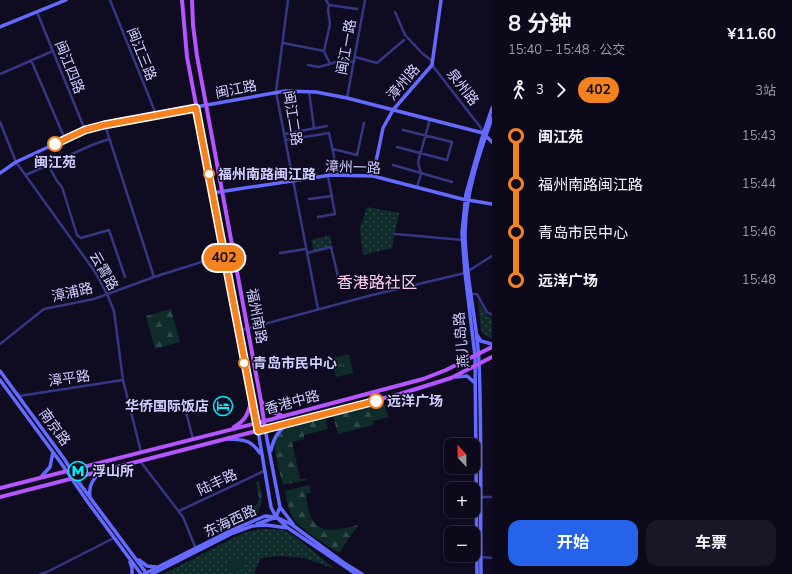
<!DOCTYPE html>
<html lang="zh">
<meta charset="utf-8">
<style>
body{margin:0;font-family:"Nunito Sans","Noto Sans SC",sans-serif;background:#191727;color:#f1f3f6;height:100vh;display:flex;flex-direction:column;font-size:15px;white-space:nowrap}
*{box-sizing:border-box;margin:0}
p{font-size:13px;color:#9a9aa2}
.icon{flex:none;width:22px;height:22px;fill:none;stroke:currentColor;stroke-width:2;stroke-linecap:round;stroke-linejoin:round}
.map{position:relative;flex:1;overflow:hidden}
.sheet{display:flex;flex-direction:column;background:#0b091a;width:300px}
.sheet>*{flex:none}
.badge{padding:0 8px;border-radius:13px;font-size:14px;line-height:26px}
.needle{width:26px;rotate:338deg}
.controls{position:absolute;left:444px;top:438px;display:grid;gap:8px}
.controls a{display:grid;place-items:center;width:36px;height:36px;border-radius:8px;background:#0b091a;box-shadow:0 1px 3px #0004,0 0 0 1px #2b2a39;font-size:20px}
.map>.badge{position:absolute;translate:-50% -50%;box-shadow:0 0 0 2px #fff}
.legs{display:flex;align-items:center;gap:6px;height:44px;padding:0 16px;font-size:13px}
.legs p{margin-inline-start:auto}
.headline{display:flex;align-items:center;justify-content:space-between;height:68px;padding:0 16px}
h1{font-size:22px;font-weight:700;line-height:30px}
.action{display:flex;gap:8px;margin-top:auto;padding:8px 16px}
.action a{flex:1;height:46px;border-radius:12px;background:#2563eb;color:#fff;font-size:16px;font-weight:700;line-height:46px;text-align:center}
.action a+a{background:#191727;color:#f1f3f6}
ul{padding:0 16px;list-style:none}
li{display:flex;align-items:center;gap:14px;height:48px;font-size:15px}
li i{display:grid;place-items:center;width:6px;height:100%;margin:0 5px;background:currentColor}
li i::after{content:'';width:10px;height:10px;margin:-5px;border:3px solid;border-radius:50%;background:#0b091a}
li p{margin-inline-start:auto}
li:first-child i{background:linear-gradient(#0000 50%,currentColor 0)}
li:last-child i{background:linear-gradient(currentColor 50%,#0000 0)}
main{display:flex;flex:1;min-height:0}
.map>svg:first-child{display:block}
</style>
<main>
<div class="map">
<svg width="492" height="574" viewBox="0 0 492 574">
<defs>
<pattern id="grass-tufts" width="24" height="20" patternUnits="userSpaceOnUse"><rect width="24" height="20" fill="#0f2c2a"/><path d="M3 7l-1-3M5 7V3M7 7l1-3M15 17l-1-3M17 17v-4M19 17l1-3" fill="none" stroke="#31494a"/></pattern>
<pattern id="forest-firs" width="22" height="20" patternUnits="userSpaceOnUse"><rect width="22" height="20" fill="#0f2c2a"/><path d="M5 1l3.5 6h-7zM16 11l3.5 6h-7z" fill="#31494a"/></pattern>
<pattern id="park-dots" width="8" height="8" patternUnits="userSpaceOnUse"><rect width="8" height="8" fill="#0f2c2a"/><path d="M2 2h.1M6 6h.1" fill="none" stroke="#31494a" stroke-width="1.8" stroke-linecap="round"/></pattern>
</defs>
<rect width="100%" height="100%" fill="#0f0c22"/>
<!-- grass -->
<path fill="url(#grass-tufts)" d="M349 354 353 373 336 377 331 359Z"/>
<!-- forest -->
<path fill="url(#forest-firs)" d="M171 309 180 342 155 349 146 316Z
M385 404 388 417 373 421 374 425 338 434 333 416Z
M325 418 328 429 304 435V439L292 442 300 479 307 478V480L283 485C281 477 273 448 275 442 279 424 310 422 325 418Z
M259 481 262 495 261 506 259 508 257 514 233 525 231 521 251 509 258 503 259 498 256 482Z
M309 485 311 493 306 494C307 502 308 512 312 519 323 537 343 528 358 525L339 553C328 546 300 529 294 519 288 511 287 500 285 491Z
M227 522 229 527 207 537 205 533Z"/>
<!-- park -->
<path fill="url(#park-dots)" d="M367 207 399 213 392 248 363 255 360 228Z
M330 235 332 246 314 251 311 240Z
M478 300 485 312 492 319V339L483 334 481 330Z
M264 529 284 530 297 538 335 569 304 558 282 556 261 558 254 574H163L245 532Z"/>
<!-- garden -->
<path fill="#0f2c2a" d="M241 557 246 568 235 574H231L226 564Z"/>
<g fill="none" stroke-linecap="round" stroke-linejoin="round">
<!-- street -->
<path stroke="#353784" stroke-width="2.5" d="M110 0 156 114
M288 0 276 92 318 309
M329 5 357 9
M37 12 85 130
M395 12 405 35 422 53 432 61
M283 43 324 51 330 24 328 10 329 5 326 0
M355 57 377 63 404 40
M31 60 65 139
M330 64 342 60 354 62
M308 65 319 67 330 64 324 51
M432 65 481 128 483 133
M0 74 53 51
M309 91 314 128
M347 98 365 0
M0 122 16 162 95 272 107 294 114 311 123 380 141 452
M105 125 154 277
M284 134 327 126
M286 140 329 133 338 175
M397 147 447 160 452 142 403 130
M333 149 357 155 364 123
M48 165 57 181 62 187 77 235 81 238 109 230 125 277
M393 165 452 182
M26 175 92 145 109 139
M417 187 421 174 418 162 430 119
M309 199 332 196
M318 217 335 214 328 176
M395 234 463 240
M280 253 306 249
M307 253 331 247 341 289
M214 258 223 250
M471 294H477L487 312 492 315
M238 331 372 295 465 273 492 256
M0 344 44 309 94 299 154 277 214 258 225 265
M19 396 123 380
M185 408 193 439
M140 461 183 517 196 549
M481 497H492
M179 511 264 471
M481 557 492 558
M40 574 47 572 114 538"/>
<!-- secondary -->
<path stroke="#656aff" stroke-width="3.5" d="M0 27 66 0
M0 173 16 162 85 130 156 114 285 91 316 92 347 98 483 133 492 142
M373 176 383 128 393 110 432 65 441 0
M212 193 331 175 373 176 462 199 492 204
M477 335 481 341 492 344
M0 371 65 460 75 477 91 499 147 574
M456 377 467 376 475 383
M0 380 61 463 87 501 141 574
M258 431 271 507 276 517 287 527
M228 439C244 440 250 439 260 453
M271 450C274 437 279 429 291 423
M41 477 50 467 53 452
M90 496C88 485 94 478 102 471
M280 507 293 524
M257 524 276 517 280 507 265 429
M139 560 147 566 156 567
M130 562 132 568V574
M144 574 232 530 265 516 276 517 291 524 344 563 362 574
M152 574 233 533 252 526 266 525 288 528 356 574
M477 574 475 356 465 273 462 233 466 194 481 141 492 108
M481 574C480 503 482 433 479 362 477 319 465 276 465 232 466 192 479 155 492 118"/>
<!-- primary -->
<path stroke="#b555ff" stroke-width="4" d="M182 0 187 57 258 431
M192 0 193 25 197 56 261 401 265 429
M261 401 270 411 283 416
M234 427C245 421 248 414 251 402
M0 488 269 420 423 379 446 370 492 347
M0 497 400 394 451 378 492 357"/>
</g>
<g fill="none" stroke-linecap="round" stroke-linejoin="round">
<!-- line-1 casing -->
<g stroke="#fff" stroke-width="9">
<path id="line-1" d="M55 144 85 130 104 125 196 108 258 431 376 401"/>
</g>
<!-- line-1 -->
<use href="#line-1" stroke="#f58220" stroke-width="6"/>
</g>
<!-- icons -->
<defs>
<g id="hotel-ring" transform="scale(1)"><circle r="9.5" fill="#0f0c22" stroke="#00eff9" stroke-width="1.5"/><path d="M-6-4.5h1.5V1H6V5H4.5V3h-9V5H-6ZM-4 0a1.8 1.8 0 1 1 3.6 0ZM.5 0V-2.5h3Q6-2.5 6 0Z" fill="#00eff9"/></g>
<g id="metro-ring" transform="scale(1)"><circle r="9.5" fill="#0f0c22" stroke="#00eff9" stroke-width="1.5"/><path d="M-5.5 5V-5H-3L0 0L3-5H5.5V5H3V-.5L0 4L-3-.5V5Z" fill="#00eff9"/></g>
</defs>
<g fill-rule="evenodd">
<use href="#hotel-ring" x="223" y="406"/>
<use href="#metro-ring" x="78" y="471"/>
</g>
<!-- markers -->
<g fill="#fff" stroke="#f58220" stroke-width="2">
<circle cx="55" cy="144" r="7"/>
<circle cx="209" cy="174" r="5"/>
<circle cx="244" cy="363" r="5"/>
<circle cx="376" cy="401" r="7"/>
</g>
<g text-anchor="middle" stroke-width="3" stroke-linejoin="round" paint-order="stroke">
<!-- street labels -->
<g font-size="14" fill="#d0ceff" stroke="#0f0c22">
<text transform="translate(346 47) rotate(-80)" y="5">闽江一路</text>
<text transform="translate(142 54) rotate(68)" y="5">闽江三路</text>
<text transform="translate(70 67) rotate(68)" y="5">闽江四路</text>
<text transform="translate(403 82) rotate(-49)" y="5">漳州路</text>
<text transform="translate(463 87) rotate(52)" y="5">泉州路</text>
<text transform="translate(236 89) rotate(-11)" y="5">闽江路</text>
<text transform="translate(293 118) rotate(81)" y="5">闽江二路</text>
<text transform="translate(353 167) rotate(2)" y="5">漳州一路</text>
<text transform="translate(104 271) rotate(60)" y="5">云霄路</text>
<text transform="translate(72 292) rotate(-13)" y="5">漳浦路</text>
<text transform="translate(257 316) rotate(79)" y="5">福州南路</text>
<text transform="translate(461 340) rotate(-95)" y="5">燕儿岛路</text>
<text transform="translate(69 378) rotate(-8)" y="5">漳平路</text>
<text transform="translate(292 402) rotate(-15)" y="5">香港中路</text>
<text transform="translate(55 427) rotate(54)" y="5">南京路</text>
<text transform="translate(217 482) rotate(-25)" y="5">陆丰路</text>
<text transform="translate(230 521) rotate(-25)" y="5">东海西路</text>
</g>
<!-- stop labels -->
<g font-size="14" font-weight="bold" fill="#d0ceff" stroke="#0f0c22" text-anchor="start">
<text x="55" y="167" text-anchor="middle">闽江苑</text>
<text x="218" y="179">福州南路闽江路</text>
<text x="253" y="368">青岛市民中心</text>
<text x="387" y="406">远洋广场</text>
</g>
<!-- poi labels -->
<g font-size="14" font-weight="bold" fill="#d0ceff" stroke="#0f0c22" text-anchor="end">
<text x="209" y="411">华侨国际饭店</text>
<text x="92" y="476" text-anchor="start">浮山所</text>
</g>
<!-- quarter labels -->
<g font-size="16" fill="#ffd0f1" stroke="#0f0c22">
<text x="377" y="288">香港路社区</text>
</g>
</g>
</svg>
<div class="controls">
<a><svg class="needle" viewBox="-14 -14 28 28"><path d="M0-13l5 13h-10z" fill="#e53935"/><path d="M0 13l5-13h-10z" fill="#9a9aa2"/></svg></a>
<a>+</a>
<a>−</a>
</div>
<b class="badge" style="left:224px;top:258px;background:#f58220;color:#111">402</b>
</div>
<section class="sheet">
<div class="headline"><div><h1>8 分钟</h1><p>15:40 – 15:48 · 公交</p></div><b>¥11.60</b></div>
<div class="legs"><svg class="icon" aria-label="walk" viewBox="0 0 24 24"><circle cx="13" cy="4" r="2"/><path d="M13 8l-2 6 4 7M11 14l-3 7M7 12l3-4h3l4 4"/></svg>3<svg class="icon" aria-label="forward" viewBox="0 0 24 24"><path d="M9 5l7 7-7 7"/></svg><b class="badge" style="background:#f58220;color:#111">402</b><p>3站</p></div>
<ul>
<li><i style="color:#f58220"></i><b>闽江苑</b><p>15:43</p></li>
<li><i style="color:#f58220"></i><span>福州南路闽江路</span><p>15:44</p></li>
<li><i style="color:#f58220"></i><span>青岛市民中心</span><p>15:46</p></li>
<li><i style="color:#f58220"></i><b>远洋广场</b><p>15:48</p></li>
</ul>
<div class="action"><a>开始</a><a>车票</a></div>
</section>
</main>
